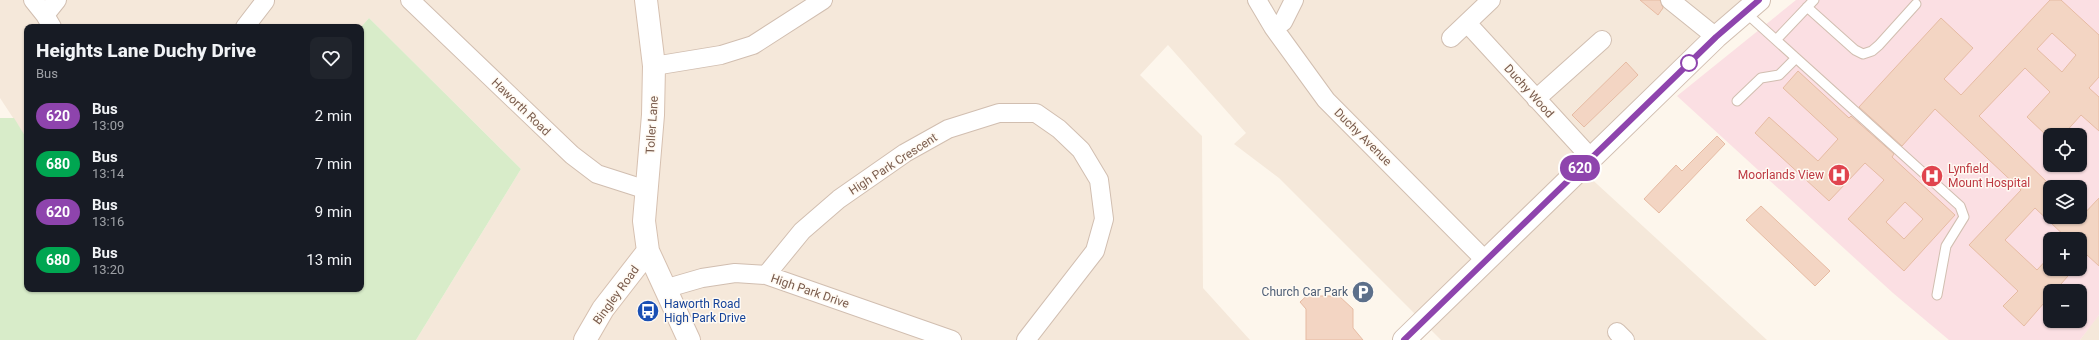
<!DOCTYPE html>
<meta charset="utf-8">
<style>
body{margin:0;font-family:Roboto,sans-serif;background:#20242c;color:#f1f3f6;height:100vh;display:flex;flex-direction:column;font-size:15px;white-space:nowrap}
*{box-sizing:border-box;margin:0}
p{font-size:13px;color:#9ea1a6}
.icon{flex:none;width:22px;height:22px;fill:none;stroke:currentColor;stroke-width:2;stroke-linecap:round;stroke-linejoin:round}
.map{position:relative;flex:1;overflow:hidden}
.drawer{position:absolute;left:24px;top:24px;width:340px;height:268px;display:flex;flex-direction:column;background:#171b24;border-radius:8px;box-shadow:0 1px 3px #0004}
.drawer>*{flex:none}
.badge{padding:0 8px;border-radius:13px;font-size:14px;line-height:26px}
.fabs{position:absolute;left:2043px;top:128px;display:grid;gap:8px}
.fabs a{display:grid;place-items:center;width:44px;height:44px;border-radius:8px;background:#171b24;box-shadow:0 1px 3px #0004;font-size:20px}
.map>.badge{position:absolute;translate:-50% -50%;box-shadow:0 0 0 2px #fff}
.round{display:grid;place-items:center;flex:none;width:42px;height:42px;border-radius:8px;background:#20242c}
.headline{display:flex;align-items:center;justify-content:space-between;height:68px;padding:0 12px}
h1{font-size:19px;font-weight:800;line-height:30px}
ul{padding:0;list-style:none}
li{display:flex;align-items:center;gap:12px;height:48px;padding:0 12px}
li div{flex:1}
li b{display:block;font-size:15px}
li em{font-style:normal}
li .badge{min-width:44px;font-weight:700;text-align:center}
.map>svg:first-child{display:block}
</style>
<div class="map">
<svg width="2099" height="340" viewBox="0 0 2099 340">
<rect width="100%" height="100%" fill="#fdf6ec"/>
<!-- residential -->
<path fill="#f5e8da" d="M0 0H1741L1712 25 1573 162 1767 340H1441L1279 178 1234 144 1246 133 1168 45 1140 75 1202 136 1203 288 1250 340H416L521 169 369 18 361 27H27V139L0 98Z
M2099 315V340H2080L2096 318Z"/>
<!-- medical -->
<path fill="#fbdfe3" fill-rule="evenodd" d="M1796 0H2099V315L2080 340H1949L1893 293 1677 96ZM2050 135H2080V165H2050ZM2050 187H2080V217H2050ZM2050 239H2080V269H2050ZM2050 291H2080V321H2050Z"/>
<!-- green -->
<path fill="#d8ecc9" d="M369 18 521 169 416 340H0V118H14L27 139V289H361V27Z"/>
<!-- building -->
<path fill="#f3d5c3" stroke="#e6bba3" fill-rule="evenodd" d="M1640 0H1660L1663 8 1658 15Z
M2050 0H2061L2099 35V77L2089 88 2099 97V131L2081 115 2063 135H2046L2027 117 2050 92 2025 68 1979 116 2050 185V217H2081L2099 198V266L2087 255 2080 263V239H2068L2035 208 2005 240 2037 270 2050 256V269H2074L2055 291H2050V296L2024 326 2003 306 2018 291 1969 245 2021 190 1935 109 1902 146 1859 107 1941 18 1973 48 1944 79 1961 95ZM2052 33 2076 55 2062 72 2037 49Z
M1626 62 1638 75 1584 127 1572 115Z
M1798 71 1849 118 1851 116 1894 154 1892 157 1955 215 1904 271 1848 219 1884 180 1865 163 1829 201 1755 133 1769 117 1818 161 1838 139 1783 88ZM1905 202 1923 219 1904 239 1886 222Z
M1717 136 1725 144 1659 213 1644 199 1676 165 1682 171Z
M1761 206 1830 271 1815 286 1746 220Z
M1314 289 1320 296H1339L1353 309V328L1363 340H1306V309L1300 302Z"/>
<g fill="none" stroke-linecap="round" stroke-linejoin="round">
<!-- service casing -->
<g stroke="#d1beb0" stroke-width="11">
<path id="service" d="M1807 7 1855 50 1863 54 1872 51 1879 45 1916 4
M1745 12 1960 206 1964 217 1946 246 1937 295
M1776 40 1814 0
M1737 101 1761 78 1779 75 1796 58"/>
</g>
<!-- minor casing -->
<g stroke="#d1beb0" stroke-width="20">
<path id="minor" d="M33 0 45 15 52 27
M410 0 572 155 597 174 647 190
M1257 0 1273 27 1326 100 1485 260
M1670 0 1716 37
M45 15 57 0
M1467 23 1591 158
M245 27 265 1
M1273 27 1283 22 1294 0
M1451 38 1491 0
M654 66 721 55 753 45 823 0
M1536 99 1602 40
M766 275 802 231 839 199 905 153 948 129 999 113H1036L1059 129 1081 150 1099 180 1104 219 1095 251 1026 340
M664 289 702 278 735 273 766 275 952 340
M1617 332 1625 340"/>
</g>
<!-- tertiary casing -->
<g stroke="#d1beb0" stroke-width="24">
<path id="tertiary" d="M1404 340 1716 37 1759 0"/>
</g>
<!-- secondary casing -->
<g stroke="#d6c0b0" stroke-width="24">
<path id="secondary" d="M646 0 654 66 653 115 644 221 648 251 689 340
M585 340 603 309 648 251"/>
</g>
<!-- service -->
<use href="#service" stroke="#fff" stroke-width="9"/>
<!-- minor -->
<use href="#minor" stroke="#fff" stroke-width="18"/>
<!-- tertiary -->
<use href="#tertiary" stroke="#fff" stroke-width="22"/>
<!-- secondary -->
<use href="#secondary" stroke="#fff" stroke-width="22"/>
</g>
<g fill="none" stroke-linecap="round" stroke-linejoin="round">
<!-- line casing -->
<g stroke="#fff" stroke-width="9">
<path id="line" d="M1404 340 1716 37 1759 0"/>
</g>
<!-- line -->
<use href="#line" stroke="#8e44ad" stroke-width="6"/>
</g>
<!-- icons -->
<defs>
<g id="hospital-disc" transform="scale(1.15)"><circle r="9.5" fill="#e0444e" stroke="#fffaf3"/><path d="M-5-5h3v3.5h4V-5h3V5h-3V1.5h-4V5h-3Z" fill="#fff"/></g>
<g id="parking-disc" transform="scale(1.15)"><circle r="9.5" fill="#5c6f8a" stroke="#fffaf3"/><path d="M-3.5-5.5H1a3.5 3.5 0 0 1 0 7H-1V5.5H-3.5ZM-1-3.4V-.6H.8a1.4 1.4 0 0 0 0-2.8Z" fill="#fff"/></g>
<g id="bus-disc" transform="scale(1.15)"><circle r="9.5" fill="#1a4fb4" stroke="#fffaf3"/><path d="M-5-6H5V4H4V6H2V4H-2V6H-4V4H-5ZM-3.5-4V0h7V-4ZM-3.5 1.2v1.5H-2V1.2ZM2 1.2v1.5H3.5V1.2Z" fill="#fff"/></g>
</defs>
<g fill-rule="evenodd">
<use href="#hospital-disc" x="1839" y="175"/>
<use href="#hospital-disc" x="1932" y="176"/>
<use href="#parking-disc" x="1363" y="292"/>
<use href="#bus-disc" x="648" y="311"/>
</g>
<!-- markers -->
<circle fill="#fff" stroke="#8e44ad" stroke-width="2" cx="1689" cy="63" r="8"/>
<g text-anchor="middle" stroke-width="3" stroke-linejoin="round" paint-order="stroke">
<!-- street labels -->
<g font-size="12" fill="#7a5c4d" stroke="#fffaf3">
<text transform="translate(1529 91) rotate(48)" y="4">Duchy Wood</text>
<text transform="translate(521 107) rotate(44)" y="4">Haworth Road</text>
<text transform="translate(652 125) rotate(-86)" y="4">Toller Lane</text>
<text transform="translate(1363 137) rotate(45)" y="4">Duchy Avenue</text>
<text transform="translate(893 164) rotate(-33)" y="4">High Park Crescent</text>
<text transform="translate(810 291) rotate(19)" y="4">High Park Drive</text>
<text transform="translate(616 295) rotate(-54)" y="4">Bingley Road</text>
</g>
<!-- health labels -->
<g font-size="12" fill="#be3a42" stroke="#fffaf3" text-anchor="start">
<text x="1948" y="173">Lynfield<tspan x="1948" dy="14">Mount Hospital</tspan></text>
<text x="1824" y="179" text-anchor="end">Moorlands View</text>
</g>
<!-- service labels -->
<g font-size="12" fill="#4e5e75" stroke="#fffaf3" text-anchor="end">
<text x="1348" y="296">Church Car Park</text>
</g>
<!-- transit labels -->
<g font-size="12" fill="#164399" stroke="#fffaf3" text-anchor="start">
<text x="664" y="308">Haworth Road<tspan x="664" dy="14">High Park Drive</tspan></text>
</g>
</g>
</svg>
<div class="fabs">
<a><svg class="icon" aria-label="locate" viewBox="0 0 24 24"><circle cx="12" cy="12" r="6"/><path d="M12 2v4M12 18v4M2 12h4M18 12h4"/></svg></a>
<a><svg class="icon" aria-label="layers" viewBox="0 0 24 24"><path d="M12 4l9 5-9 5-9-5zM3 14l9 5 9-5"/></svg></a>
<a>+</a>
<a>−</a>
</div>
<b class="badge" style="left:1580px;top:168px;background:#8e44ad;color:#fff">620</b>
<section class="drawer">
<div class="headline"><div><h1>Heights Lane Duchy Drive</h1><p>Bus</p></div><a class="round"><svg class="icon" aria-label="heart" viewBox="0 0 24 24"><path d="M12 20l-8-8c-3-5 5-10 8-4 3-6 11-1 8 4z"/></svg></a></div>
<ul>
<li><span class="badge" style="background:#8e44ad;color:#fff">620</span><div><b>Bus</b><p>13:09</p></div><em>2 min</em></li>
<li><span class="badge" style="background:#00a651;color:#fff">680</span><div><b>Bus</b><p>13:14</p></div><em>7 min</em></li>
<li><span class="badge" style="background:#8e44ad;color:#fff">620</span><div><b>Bus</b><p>13:16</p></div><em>9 min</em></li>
<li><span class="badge" style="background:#00a651;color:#fff">680</span><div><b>Bus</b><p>13:20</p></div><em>13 min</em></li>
</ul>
</section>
</div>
